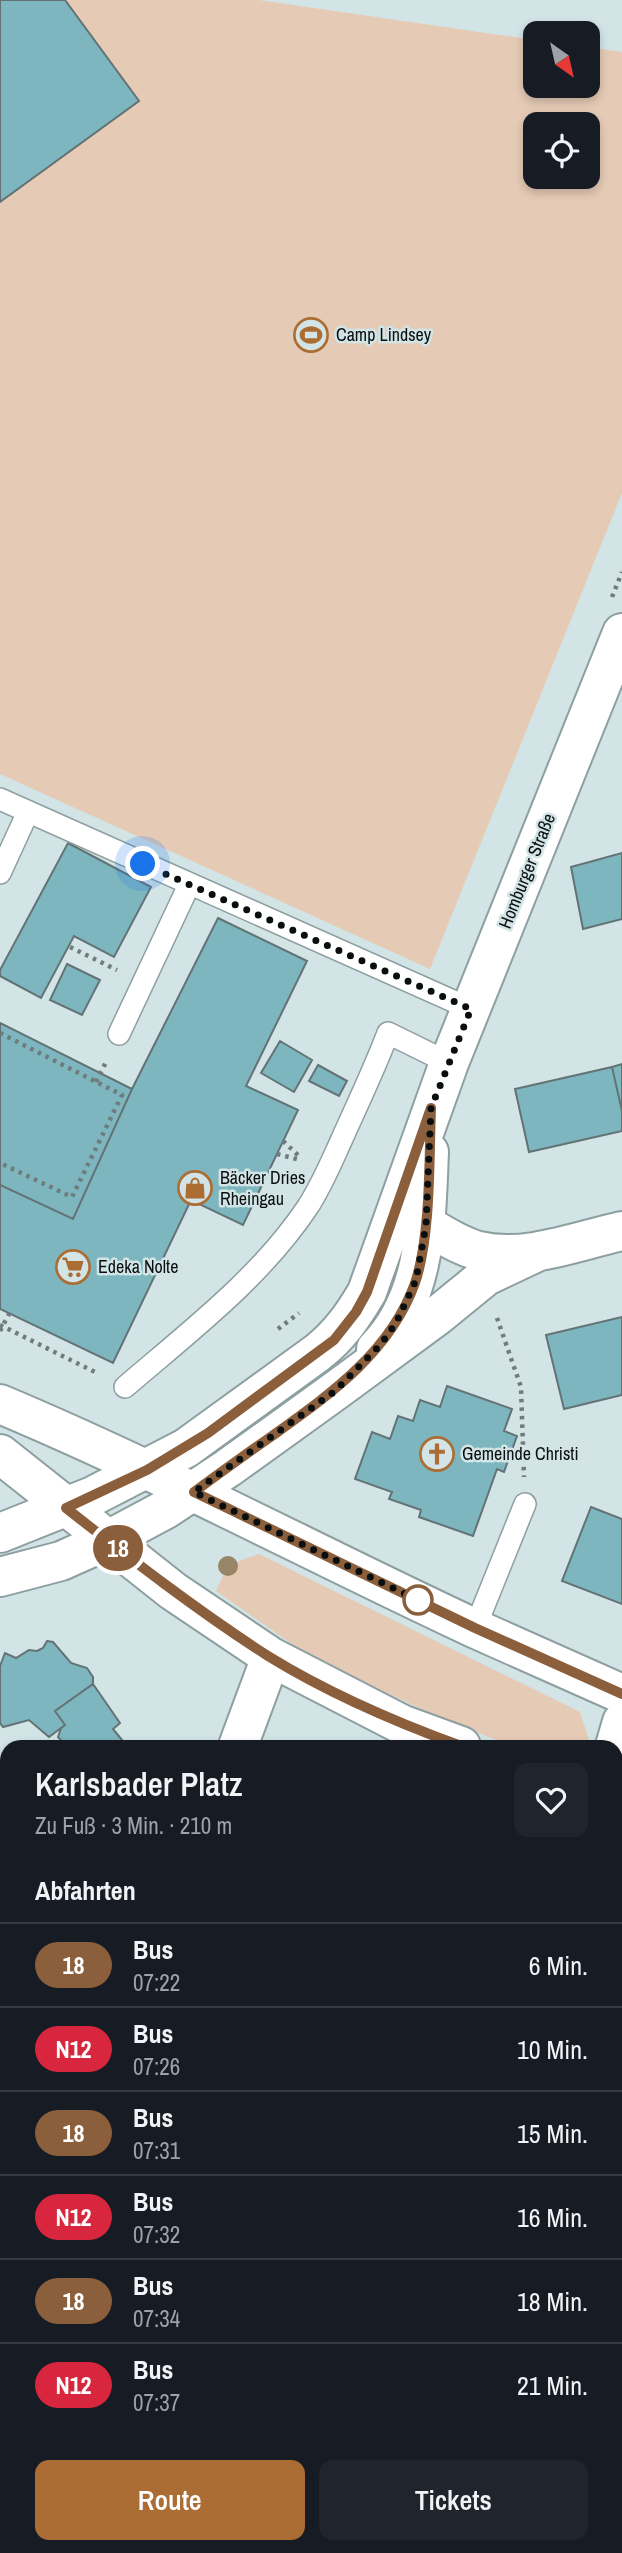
<!DOCTYPE html>
<html lang="de">
<meta charset="utf-8">
<style>
body{margin:0;font-family:"Archivo Narrow",sans-serif;background:#20242c;color:#f1f3f6;height:100vh;display:flex;flex-direction:column;font-size:26px;white-space:nowrap}
*{box-sizing:border-box;margin:0}
p{font-size:23px;color:#9ea1a6}
.icon{flex:none;width:38px;height:38px;fill:none;stroke:currentColor;stroke-width:2;stroke-linecap:round;stroke-linejoin:round}
.map{position:relative;flex:1;overflow:hidden}
.details{position:absolute;left:0px;top:1740px;width:623px;height:814px;display:flex;flex-direction:column;background:#171b24;border-radius:21px 21px 0 0;box-shadow:0 4px 10px #0003}
.details>*{flex:none}
.badge{padding:0 14px;border-radius:23px;font-size:24px;line-height:46px}
.needle{width:46px;rotate:146deg}
.tools{position:absolute;left:523px;top:21px;display:grid;gap:14px}
.tools a{display:grid;place-items:center;width:77px;height:77px;border-radius:14px;background:#171b24;box-shadow:0 4px 10px #0003;font-size:35px}
.you{position:absolute;width:35px;height:35px;margin:-18px;border:5px solid #fff;border-radius:50%;background:#1a73e8;box-shadow:0 0 0 10px #1a73e833}
.map>.badge{position:absolute;translate:-50% -50%;box-shadow:0 0 0 4px #fff}
h2{padding:0 35px;font-size:26px;line-height:63px}
.round{display:grid;place-items:center;flex:none;width:74px;height:74px;border-radius:14px;background:#20242c}
.head{display:flex;align-items:center;justify-content:space-between;height:119px;padding:0 35px}
h1{font-size:33px;font-weight:600;line-height:52px}
.cta{display:flex;gap:14px;margin-top:auto;padding:14px 35px}
.cta a{flex:1;height:80px;border-radius:14px;background:#ab6d33;color:#fff;font-size:28px;font-weight:600;line-height:80px;text-align:center}
.cta a+a{background:#20242c;color:#f1f3f6}
ul{padding:0;list-style:none}
li{display:flex;align-items:center;gap:21px;height:84px;padding:0 35px;border-top:2px solid #363941}
li div{flex:1}
li b{display:block;font-size:26px}
li em{font-style:normal}
li .badge{min-width:77px;font-weight:700;text-align:center}
.map>svg:first-child{display:block}
</style>
<div class="map">
<svg width="622" height="2553" viewBox="0 0 622 2553">
<rect width="100%" height="100%" fill="#d2e4e6"/>
<!-- green -->
<path fill="#e5cbb6" fill-rule="evenodd" d="M0 0H259L535 40 536 86H588V47L622 52V493L430 969 0 774ZM536 124H588V177H536Z
M259 1554 580 1712 591 1746H512L440 1718 309 1656 216 1591 228 1565Z"/>
<!-- building -->
<path fill="#7db6be" stroke="#637375" stroke-width="2" d="M0 0H65L139 101 0 202Z
M68 843 151 887 114 957 74 936 41 998 0 976V970Z
M622 853V919L583 929 571 867Z
M218 918 307 961 246 1086 298 1110 243 1225 191 1200 113 1363 0 1309V1185L73 1219 132 1089Z
M67 964 100 980 82 1015 50 1000Z
M0 1023 132 1089 73 1219 0 1185Z
M280 1041 312 1060 294 1092 261 1073Z
M622 1064V1111L612 1067Z
M318 1065 347 1081 339 1096 309 1081Z
M612 1067 622 1111V1131L529 1152 515 1089Z
M622 1317V1395L564 1409 546 1335Z
M447 1386 512 1409 504 1431 517 1436 504 1472 497 1469 473 1536 419 1517 421 1510 389 1499 392 1492 355 1479 372 1432 390 1439 398 1416 413 1421 420 1400 440 1407Z
M591 1507 622 1519V1604L562 1581Z
M47 1641 53 1642 71 1663 87 1668 93 1677V1684L55 1711 65 1725 49 1737 29 1720 3 1727 0 1723V1666L5 1653 16 1658 29 1650 37 1651 43 1648Z
M93 1684 120 1723 113 1729 127 1746H66L58 1737 61 1728 65 1725 55 1711Z
M7 1856V1935L0 1930V1866Z
M0 1930 7 1935V1967L0 1977Z
M621 2011 622 2341 616 2365V2032Z
M7 2268V2381L6 2382 0 2377V2285L2 2282 0 2277Z
M0 2377 7 2383V2427L0 2421Z
M616 2525 622 2526V2553H478L480 2546H616Z
M220 2546H308L306 2553H218Z"/>
<g fill="none" stroke-linecap="round" stroke-linejoin="round">
<!-- lane casing -->
<g stroke="#8e9fa1" stroke-width="24">
<path id="lane" d="M0 799 471 1009
M0 873 28 812
M119 1034 189 885
M125 1387C189 1332 260 1278 307 1208 321 1187 331 1163 341 1141 357 1105 374 1070 388 1033L449 1063
M475 1628 525 1504"/>
</g>
<!-- street casing -->
<g stroke="#8e9fa1" stroke-width="42">
<path id="street" d="M426 1225C443 1235 460 1246 479 1251 525 1262 577 1241 622 1231
M376 1349C427 1297 426 1221 429 1152
M0 1533 93 1496 186 1448 317 1353C339 1336 353 1316 367 1292L449 1063 622 633
M0 1577 61 1561 108 1540 166 1509 228 1468 335 1391 437 1316 486 1276 539 1251
M238 1746 271 1657
M615 1746 622 1722
M0 2137 7 2128
M410 2553 412 2546"/>
</g>
<!-- primary casing -->
<g stroke="#8e9fa1" stroke-width="42">
<path id="primary" d="M0 1404C162 1472 317 1555 476 1629 525 1651 573 1672 622 1694
M0 1454 173 1591 271 1657 401 1724 461 1746
M616 1791 622 1793"/>
</g>
<!-- path -->
<path stroke="#6f7b7d" stroke-width="4.5" stroke-dasharray="3.5 5" stroke-linecap="butt" d="M612 597 622 572
M70 947 117 970
M0 1033 122 1095 72 1197 0 1163
M96 1082 107 1060
M283 1141 300 1157
M277 1154 300 1160
M497 1318 521 1387 524 1477
M0 1325 99 1374
M278 1329 299 1313
M0 1331 9 1314
M616 2466 622 2467"/>
<!-- lane -->
<use href="#lane" stroke="#fff" stroke-width="21"/>
<!-- street -->
<use href="#street" stroke="#fff" stroke-width="38"/>
<!-- primary -->
<use href="#primary" stroke="#fff" stroke-width="38"/>
</g>
<!-- trees -->
<circle fill="#978568" cx="228" cy="1566" r="10"/>
<g fill="none" stroke-linecap="round" stroke-linejoin="round">
<!-- line casing -->
<g stroke="#fff" stroke-width="16">
<path id="line" d="M461 1746C395 1722 328 1693 268 1656 198 1611 132 1560 66 1508L147 1470 208 1433 334 1340 356 1312 367 1292 431 1108C429 1159 431 1236 415 1283 390 1353 329 1395 272 1436 246 1454 220 1473 194 1492L475 1628 622 1694"/>
</g>
<!-- line -->
<use href="#line" stroke="#8b5e3c" stroke-width="10"/>
<!-- walk -->
<path stroke="#090f10" stroke-width="7" stroke-dasharray="0 12.6" d="M143 864 471 1009 431 1108 426 1225 416 1280 396 1323 381 1344 335 1391 194 1492 418 1600"/>
</g>
<!-- icons -->
<defs>
<g id="stadium-ring" transform="scale(1.75)"><circle r="9.5" fill="#d2e4e6" stroke="#ab6d33" stroke-width="1.5"/><path d="M0-5a6.5 5 0 1 0 0 10a6.5 5 0 1 0 0-10ZM-3.5-1.8h7v3.6h-7Z" fill="#ab6d33"/></g>
<g id="shop-ring" transform="scale(1.75)"><circle r="9.5" fill="#d2e4e6" stroke="#ab6d33" stroke-width="1.5"/><path d="M-5-2.5h2.3a2.7 3.5 0 0 1 5.4 0H5L5.5 6h-11ZM-1.5-2.5h3a1.5 2.3 0 0 0-3 0Z" fill="#ab6d33"/></g>
<g id="supermarket-ring" transform="scale(1.75)"><circle r="9.5" fill="#d2e4e6" stroke="#ab6d33" stroke-width="1.5"/><path d="M-6-5.5h2.5l.6 2H6L4.5 2H-2.5L-4.4-4H-6ZM-1.5 3.2a1.3 1.3 0 1 0 .1 0ZM3 3.2a1.3 1.3 0 1 0 .1 0Z" fill="#ab6d33"/></g>
<g id="church-ring" transform="scale(1.75)"><circle r="9.5" fill="#d2e4e6" stroke="#ab6d33" stroke-width="1.5"/><path d="M-1.2-6h2.4v3.5h3.3v2.4h-3.3V6h-2.4V-.1h-3.3v-2.4h3.3Z" fill="#ab6d33"/></g>
</defs>
<g fill-rule="evenodd">
<use href="#stadium-ring" x="311" y="335"/>
<use href="#shop-ring" x="195" y="1188"/>
<use href="#supermarket-ring" x="73" y="1267"/>
<use href="#church-ring" x="437" y="1454"/>
</g>
<!-- markers -->
<circle fill="#fff" stroke="#8b5e3c" stroke-width="3.5" cx="418" cy="1600" r="14"/>
<g text-anchor="middle" stroke-width="5" stroke-linejoin="round" paint-order="stroke">
<!-- poi labels -->
<g font-size="18" fill="#090f10" stroke="#d2e4e6" text-anchor="start">
<text x="336" y="341">Camp Lindsey</text>
<text x="220" y="1184">Bäcker Dries<tspan x="220" dy="21">Rheingau</tspan></text>
<text x="98" y="1273">Edeka Nolte</text>
<text x="462" y="1460">Gemeinde Christi</text>
</g>
<!-- street labels -->
<g font-size="18" fill="#090f10" stroke="#d2e4e6">
<text transform="translate(527 871) rotate(-68)" y="6">Homburger Straße</text>
</g>
</g>
</svg>
<div class="tools">
<a><svg class="needle" viewBox="-14 -14 28 28"><path d="M0-13l5 13h-10z" fill="#e53935"/><path d="M0 13l5-13h-10z" fill="#9ea1a6"/></svg></a>
<a><svg class="icon" aria-label="locate" viewBox="0 0 24 24"><circle cx="12" cy="12" r="6"/><path d="M12 2v4M12 18v4M2 12h4M18 12h4"/></svg></a>
</div>
<div class="you" style="left:143px;top:864px"></div>
<b class="badge" style="left:118px;top:1548px;background:#8b5e3c;color:#fff">18</b>
<section class="details">
<div class="head"><div><h1>Karlsbader Platz</h1><p>Zu Fuß · 3 Min. · 210 m</p></div><a class="round"><svg class="icon" aria-label="heart" viewBox="0 0 24 24"><path d="M12 20l-8-8c-3-5 5-10 8-4 3-6 11-1 8 4z"/></svg></a></div>
<h2>Abfahrten</h2>
<ul>
<li><span class="badge" style="background:#8b5e3c;color:#fff">18</span><div><b>Bus</b><p>07:22</p></div><em>6 Min.</em></li>
<li><span class="badge" style="background:#d7263d;color:#fff">N12</span><div><b>Bus</b><p>07:26</p></div><em>10 Min.</em></li>
<li><span class="badge" style="background:#8b5e3c;color:#fff">18</span><div><b>Bus</b><p>07:31</p></div><em>15 Min.</em></li>
<li><span class="badge" style="background:#d7263d;color:#fff">N12</span><div><b>Bus</b><p>07:32</p></div><em>16 Min.</em></li>
<li><span class="badge" style="background:#8b5e3c;color:#fff">18</span><div><b>Bus</b><p>07:34</p></div><em>18 Min.</em></li>
<li><span class="badge" style="background:#d7263d;color:#fff">N12</span><div><b>Bus</b><p>07:37</p></div><em>21 Min.</em></li>
</ul>
<div class="cta"><a>Route</a><a>Tickets</a></div>
</section>
</div>
